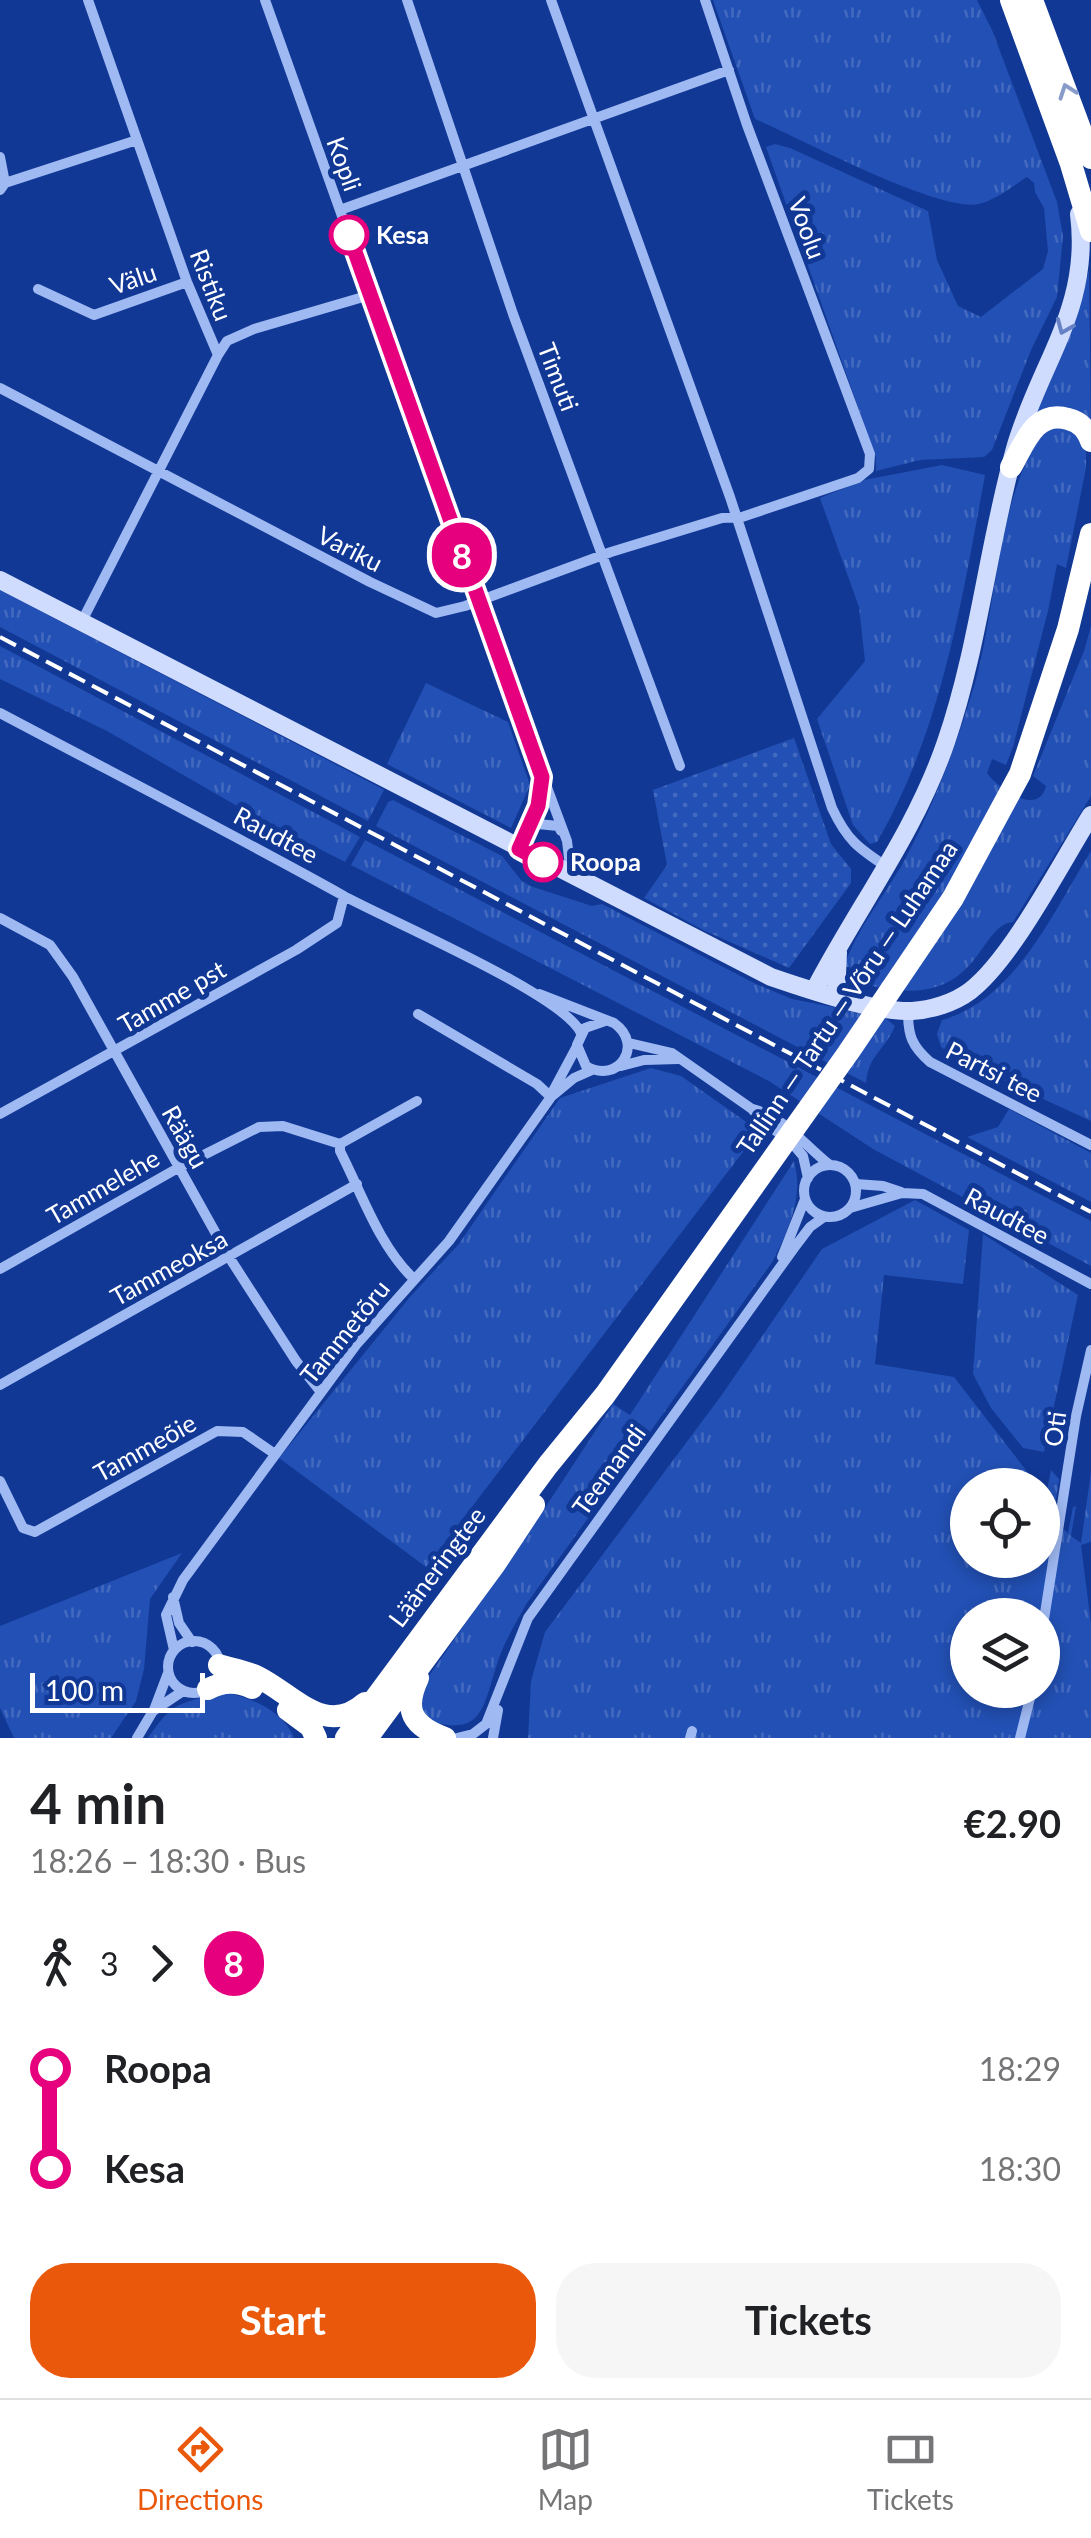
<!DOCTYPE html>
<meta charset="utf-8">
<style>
body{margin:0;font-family:Lato,sans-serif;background:#f6f6f6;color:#202124;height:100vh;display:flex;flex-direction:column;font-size:38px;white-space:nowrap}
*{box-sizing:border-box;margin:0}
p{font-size:32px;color:#757577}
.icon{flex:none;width:55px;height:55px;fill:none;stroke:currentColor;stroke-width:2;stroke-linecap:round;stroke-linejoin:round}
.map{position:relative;height:1738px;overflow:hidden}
.details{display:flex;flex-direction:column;background:#fff;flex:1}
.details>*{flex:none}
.badge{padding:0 20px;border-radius:32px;font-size:35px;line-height:65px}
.tools{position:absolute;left:950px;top:1468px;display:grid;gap:20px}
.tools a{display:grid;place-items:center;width:110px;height:110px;border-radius:50%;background:#fff;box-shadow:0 5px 15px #0003;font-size:50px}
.scale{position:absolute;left:30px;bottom:25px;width:175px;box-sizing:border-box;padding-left:10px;border:5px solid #fff;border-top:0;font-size:28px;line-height:35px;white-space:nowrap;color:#fff;-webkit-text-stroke:8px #113895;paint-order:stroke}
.map>.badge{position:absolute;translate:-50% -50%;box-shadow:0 0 0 5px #fff}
.legs{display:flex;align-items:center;gap:15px;height:110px;padding:0 30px;font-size:32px}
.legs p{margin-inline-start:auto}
.overview{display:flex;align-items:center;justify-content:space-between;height:170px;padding:0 30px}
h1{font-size:55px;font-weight:700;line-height:75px}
.button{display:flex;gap:20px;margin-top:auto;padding:20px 30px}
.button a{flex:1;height:115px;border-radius:40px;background:#ea580c;color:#fff;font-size:40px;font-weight:700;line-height:115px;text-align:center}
.button a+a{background:#f6f6f6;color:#202124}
ul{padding:0 30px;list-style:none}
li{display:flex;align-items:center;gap:35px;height:100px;font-size:38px}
li i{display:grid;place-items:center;width:15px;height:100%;margin:0 12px;background:currentColor}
li i::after{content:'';width:25px;height:25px;margin:-12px;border:8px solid;border-radius:50%;background:#fff}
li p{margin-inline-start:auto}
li:first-child i{background:linear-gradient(#0000 50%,currentColor 0)}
li:last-child i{background:linear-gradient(currentColor 50%,#0000 0)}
.tabs{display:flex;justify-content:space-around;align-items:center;height:140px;border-top:2px solid #e0e0e0;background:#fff;font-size:28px;color:#757577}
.tabs a{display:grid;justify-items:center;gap:5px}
.tabs .selected{color:#ea580c}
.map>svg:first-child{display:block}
</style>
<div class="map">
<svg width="1091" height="1738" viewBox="0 0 1091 1738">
<defs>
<pattern id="grass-tufts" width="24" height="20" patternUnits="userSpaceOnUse" patternTransform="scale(2.5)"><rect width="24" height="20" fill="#2250b4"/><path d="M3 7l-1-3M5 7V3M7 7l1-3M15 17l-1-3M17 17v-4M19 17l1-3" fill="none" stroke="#436abf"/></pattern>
<pattern id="garden-dots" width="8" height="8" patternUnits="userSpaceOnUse" patternTransform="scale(2.5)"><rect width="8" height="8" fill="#2250b4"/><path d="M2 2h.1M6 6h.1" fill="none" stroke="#436abf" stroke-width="1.8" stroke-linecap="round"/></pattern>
</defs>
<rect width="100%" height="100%" fill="#113895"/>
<!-- grass -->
<path fill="url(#grass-tufts)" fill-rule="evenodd" d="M713 0H977L992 30 1057 202 1063 236 1057 297 1031 350 992 450 984 457 920 460 876 471V458L766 147 775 144 790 148 928 211 937 260 958 306 981 317 1043 269 1048 251 1044 208 1035 192 1034 183 1027 177C1013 186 996 200 979 204 939 213 799 138 755 119Z
M1089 270 1091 424 1033 415 1075 323Z
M1048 428 1074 429 1086 452V468L1066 568 1057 564 1048 611 1013 747 1006 765 992 759 987 773C998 789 1039 817 1046 786L1033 776 1084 651 1091 626V796L1013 922C978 925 981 1003 889 989 872 987 858 984 850 967H844C857 928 884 897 904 861 934 805 957 744 975 683 996 611 999 482 1048 428Z
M942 465 985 475C962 600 942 730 877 842L870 844 853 825 817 719 865 661 859 607 820 498 864 480Z
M0 590 379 787 384 790 368 821 0 627Z
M0 646 349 831 360 837 345 862 244 810 107 731 0 679Z
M426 683 508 722 530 785 511 828 387 764Z
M393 800 502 856 521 880 530 886 592 906 602 904 756 984 792 999 884 1017 895 1026C883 1053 869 1054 866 1083L376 826 388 802Z
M365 840 1091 1221V1266L873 1149 769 1081 351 865Z
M1091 851V1121L963 1062 941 1047 937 1034 942 1020C1016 999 1053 912 1091 851Z
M651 1068 681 1076 759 1131 426 1567 279 1458 410 1297 458 1245 560 1098Z
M1009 1109 1091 1153V1202L967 1137 998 1127Z
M794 1161C804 1197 789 1228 773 1261L527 1603C515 1624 503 1644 496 1667 482 1712 481 1738 423 1719L419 1697 424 1683 537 1520 613 1404 630 1415Z
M915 1200 969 1230 963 1284 884 1275 875 1364 954 1377 1036 1483 968 1485V1560H1042L1043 1511 1051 1470 1059 1479 1053 1520 1068 1533 1073 1507 1076 1506 1071 1536 1081 1543 1091 1472V1542L1081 1545 1091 1624V1738H528L531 1681 545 1632 721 1396 822 1249ZM968 1615H1042V1690H968Z
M983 1234 1078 1295 1044 1452 1023 1448 991 1408 973 1374Z
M182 1553 150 1599 144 1669 136 1701 111 1738H14L0 1708V1626Z
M220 1692C246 1695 284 1710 294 1738H148C175 1699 178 1706 220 1692Z"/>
<!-- garden -->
<path fill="url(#garden-dots)" d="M794 738 831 844 851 869V883L789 968 705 931 644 898 667 865 653 790Z"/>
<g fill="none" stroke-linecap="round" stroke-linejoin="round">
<!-- street -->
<path stroke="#9fb9f3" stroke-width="10" d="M265 0 542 777 538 806 520 848
M407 0 513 314 680 766
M551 0 730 497 832 808C847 840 858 848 887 867
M0 157 5 183 0 190
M5 183 137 140
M340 210 729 70
M38 289 94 315 187 282
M218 355 227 341 254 329 370 295
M0 388 370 582 436 613 465 606 611 552 722 518 742 517 858 478 869 469 870 454 747 125 705 0
M81 623 218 355 187 282 88 0
M0 713C115 774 231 833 344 896 390 921 564 995 581 1033
M545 782 567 841 571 875
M529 829 538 824 558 826 561 831
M0 918 50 945 73 977 229 1257 296 1361 321 1392
M539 994 614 1023C645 1045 618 1085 586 1066L577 1045 585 1028 605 1021
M908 1012C908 1036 912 1046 930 1062L1091 1145
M418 1014 537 1084 551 1097
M629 1043 672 1053 752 1109 764 1122 792 1143 803 1156 808 1178
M621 1066 644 1060 678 1059
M553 1091 576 1048
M753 1109C786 1118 804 1145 830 1165
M0 1114 296 950 337 923 344 896
M340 1144V1151C362 1194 379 1246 414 1279
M804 1191a26 26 0 1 1 52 0a26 26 0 1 1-52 0Z
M856 1184 883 1186 901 1192
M850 1208 902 1193 923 1194 1091 1284
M782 1257 805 1199
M0 1269 178 1168 259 1127 283 1126 340 1144 417 1101
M0 1385 357 1184
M0 1481 23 1528 35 1532 217 1431 243 1432 275 1454
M173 1597 179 1623 192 1642
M1042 1632 1076 1416 1091 1350
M168 1667a26 26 0 1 1 52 0a26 26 0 1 1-52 0Z
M174 1650 166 1615 183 1580 356 1345 449 1241 551 1097 574 1078 592 1070
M154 1710 168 1673
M137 1738 153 1711 183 1691
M457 1738 473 1734 486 1724 528 1618 794 1248 810 1227 824 1217
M493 1738 498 1710
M690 1738 692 1731
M1020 1738 1032 1690"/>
<!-- secondary -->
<path stroke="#cfdcfd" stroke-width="18" d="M0 580 771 977C806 989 877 1013 912 1011 931 1010 954 1003 970 991 1012 959 1061 863 1091 815
M814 991C857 908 915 833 946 742 979 646 988 543 1016 445 1041 361 1091 307 1079 214
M836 997 838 952"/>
<!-- highway -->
<path stroke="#fff" stroke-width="22" d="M1011 0 1071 164 1091 231
M1032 0 1091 158
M1011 467C1024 445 1035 409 1068 419 1081 422 1087 430 1091 441
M219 1665C232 1669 246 1671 258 1677 294 1695 325 1738 365 1703
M418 1678C403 1710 412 1726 445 1738
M208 1689C224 1681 236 1681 252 1688
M288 1710 311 1727 316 1738
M346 1738 548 1465 605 1395 848 1053 953 898 1020 774 1068 629 1091 534
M367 1738 495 1564 534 1505"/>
<!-- rail -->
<path stroke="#fff" stroke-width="4" stroke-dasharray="18 8" stroke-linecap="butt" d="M0 637 1091 1212"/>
</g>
<!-- one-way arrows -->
<defs><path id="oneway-chevron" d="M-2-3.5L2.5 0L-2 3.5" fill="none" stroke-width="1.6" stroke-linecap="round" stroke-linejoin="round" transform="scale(2.5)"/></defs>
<use stroke="#889cca" href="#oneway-chevron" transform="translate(1067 91) rotate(-110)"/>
<use stroke="#6682c4" href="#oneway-chevron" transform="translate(1064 327) rotate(113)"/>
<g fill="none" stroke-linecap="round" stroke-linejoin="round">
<!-- line-1 casing -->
<g stroke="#fff" stroke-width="22">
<path id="line-1" d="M349 235 542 777 538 806 519 849 543 862"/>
</g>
<!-- line-1 -->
<use href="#line-1" stroke="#e6007e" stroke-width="15"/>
</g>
<!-- markers -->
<g fill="#fff" stroke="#e6007e" stroke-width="5">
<circle cx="349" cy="235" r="18"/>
<circle cx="543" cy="862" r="18"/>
</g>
<g text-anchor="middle" stroke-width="10" stroke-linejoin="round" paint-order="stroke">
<!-- street labels -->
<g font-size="25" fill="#fff" stroke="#113895">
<text transform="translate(344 164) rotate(70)" y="9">Kopli</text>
<text transform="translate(807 228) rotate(70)" y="9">Voolu</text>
<text transform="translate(133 279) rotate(-19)" y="9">Välu</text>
<text transform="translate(211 285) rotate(69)" y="9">Ristiku</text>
<text transform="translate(558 377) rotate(69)" y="9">Timuti</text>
<text transform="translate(350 549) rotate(27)" y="9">Variku</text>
<text transform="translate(276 835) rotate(28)" y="9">Raudtee</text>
<text transform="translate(172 997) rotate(-30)" y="9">Tamme pst</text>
<text transform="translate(847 998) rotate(-56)" y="9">Tallinn — Tartu — Võru — Luhamaa</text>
<text transform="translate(994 1072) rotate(27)" y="9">Partsi tee</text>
<text transform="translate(185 1137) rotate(61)" y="9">Räägu</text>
<text transform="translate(103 1187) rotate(-30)" y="9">Tammelehe</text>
<text transform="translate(1007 1216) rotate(28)" y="9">Raudtee</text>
<text transform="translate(169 1268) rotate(-29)" y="9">Tammeoksa</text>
<text transform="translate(345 1332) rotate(-51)" y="9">Tammetõru</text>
<text transform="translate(1055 1429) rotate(-82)" y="9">Oti</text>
<text transform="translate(145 1448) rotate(-29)" y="9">Tammeõie</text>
<text transform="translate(609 1470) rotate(-54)" y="9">Teemandi</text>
<text transform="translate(437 1567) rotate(-53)" y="9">Lääneringtee</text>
</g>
<!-- stop labels -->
<g font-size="25" font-weight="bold" fill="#fff" stroke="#113895" text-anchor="start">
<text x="376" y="244">Kesa</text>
<text x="570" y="871">Roopa</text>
</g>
</g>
</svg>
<div class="tools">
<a><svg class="icon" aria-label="locate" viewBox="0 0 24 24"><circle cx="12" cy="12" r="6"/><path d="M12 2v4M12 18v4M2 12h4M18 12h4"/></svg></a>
<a><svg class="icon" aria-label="layers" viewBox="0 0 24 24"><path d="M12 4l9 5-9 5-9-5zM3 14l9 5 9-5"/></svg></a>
</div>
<div class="scale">100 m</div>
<b class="badge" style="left:462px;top:555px;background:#e6007e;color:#fff">8</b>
</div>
<section class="details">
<div class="overview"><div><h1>4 min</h1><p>18:26 – 18:30 · Bus</p></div><b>€2.90</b></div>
<div class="legs"><svg class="icon" aria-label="walk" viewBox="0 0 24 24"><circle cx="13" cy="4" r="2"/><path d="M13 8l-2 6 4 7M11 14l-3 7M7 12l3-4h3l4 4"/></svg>3<svg class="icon" aria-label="forward" viewBox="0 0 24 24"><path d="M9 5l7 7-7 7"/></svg><b class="badge" style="background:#e6007e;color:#fff">8</b></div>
<ul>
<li><i style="color:#e6007e"></i><b>Roopa</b><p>18:29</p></li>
<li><i style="color:#e6007e"></i><b>Kesa</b><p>18:30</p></li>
</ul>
<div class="button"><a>Start</a><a>Tickets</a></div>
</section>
<nav class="tabs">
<a class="selected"><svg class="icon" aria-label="directions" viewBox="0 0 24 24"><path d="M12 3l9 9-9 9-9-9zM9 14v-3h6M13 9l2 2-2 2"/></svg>Directions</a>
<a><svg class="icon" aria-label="map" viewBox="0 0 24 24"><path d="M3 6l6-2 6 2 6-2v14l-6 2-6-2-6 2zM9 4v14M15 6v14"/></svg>Map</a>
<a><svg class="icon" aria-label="tickets" viewBox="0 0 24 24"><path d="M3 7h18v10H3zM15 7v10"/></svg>Tickets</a>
</nav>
